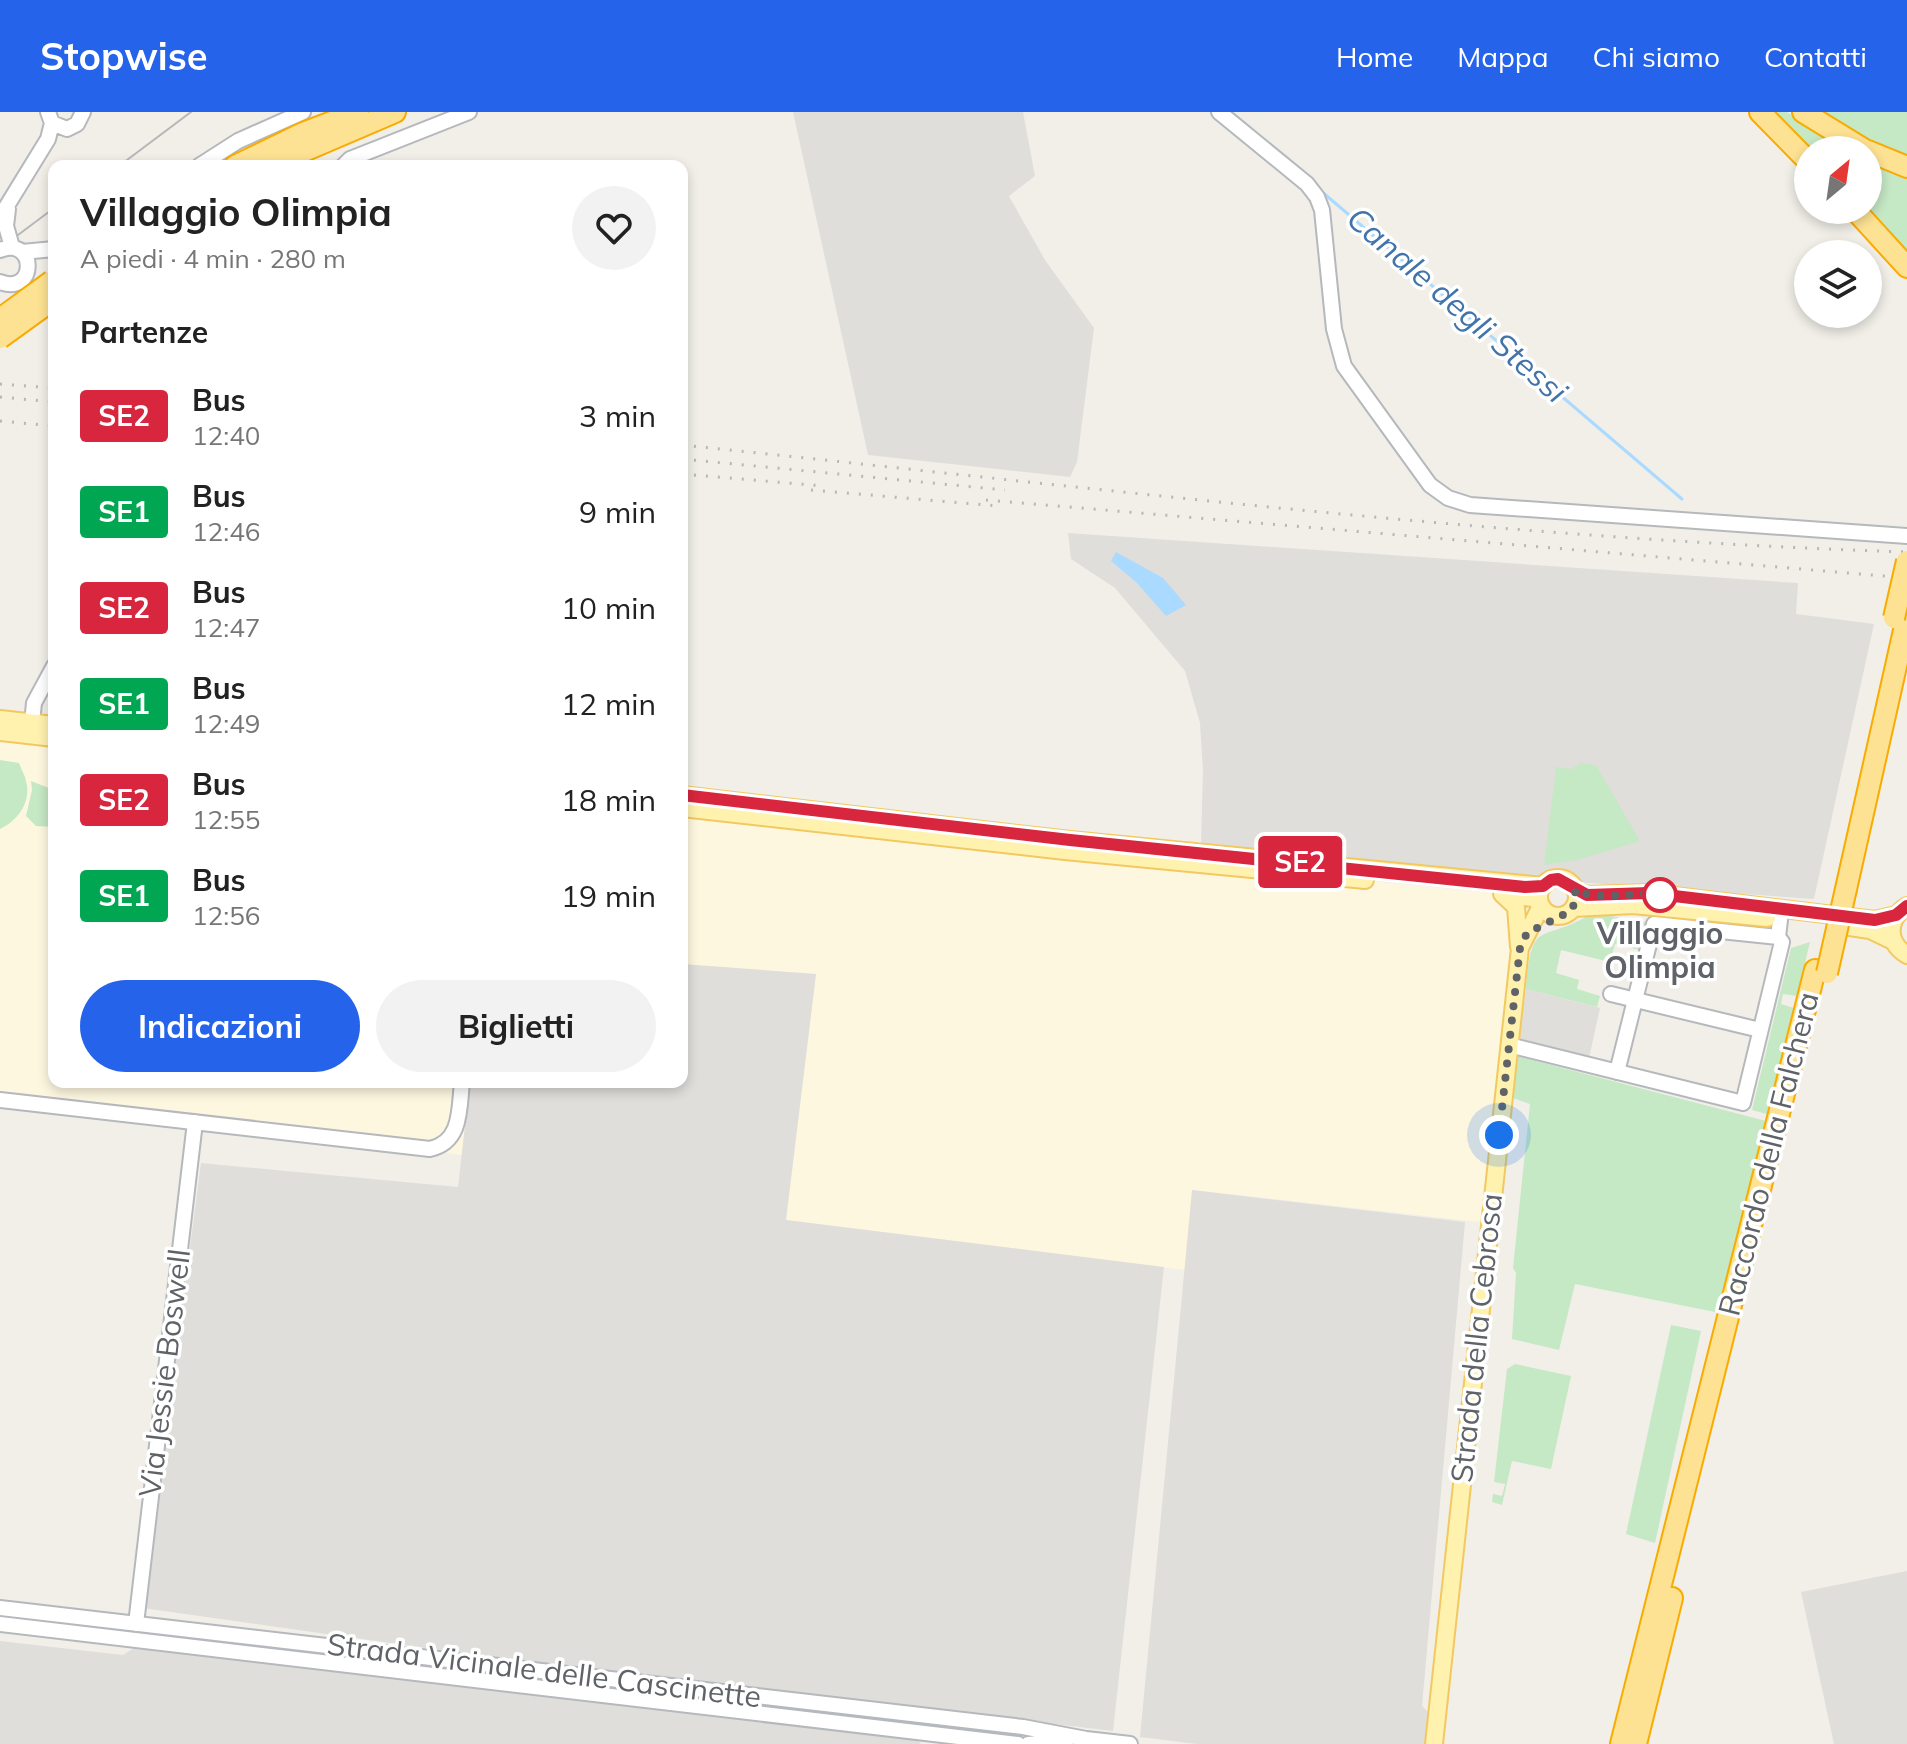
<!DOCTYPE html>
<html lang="it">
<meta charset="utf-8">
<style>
body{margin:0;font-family:Mulish,sans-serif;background:#f2f2f2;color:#222;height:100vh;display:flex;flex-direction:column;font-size:30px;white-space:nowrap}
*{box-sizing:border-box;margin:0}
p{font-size:26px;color:#767676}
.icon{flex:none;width:44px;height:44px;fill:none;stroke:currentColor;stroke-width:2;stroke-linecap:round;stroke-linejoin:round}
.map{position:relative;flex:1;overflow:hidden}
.sheet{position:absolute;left:48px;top:48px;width:640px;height:928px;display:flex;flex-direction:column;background:#fff;border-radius:16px;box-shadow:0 4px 12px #0003}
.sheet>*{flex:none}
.badge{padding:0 16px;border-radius:6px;font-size:28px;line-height:52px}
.needle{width:52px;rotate:29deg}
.tools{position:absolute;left:1794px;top:24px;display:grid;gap:16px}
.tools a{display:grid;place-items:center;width:88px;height:88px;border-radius:50%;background:#fff;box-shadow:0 4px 12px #0003;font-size:40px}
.you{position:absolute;width:40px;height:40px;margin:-20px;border:6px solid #fff;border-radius:50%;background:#1a73e8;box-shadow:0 0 0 12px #1a73e833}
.map>.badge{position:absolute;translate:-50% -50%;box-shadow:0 0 0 4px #fff}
h2{padding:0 32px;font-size:30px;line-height:72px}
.round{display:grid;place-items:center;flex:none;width:84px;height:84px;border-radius:42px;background:#f2f2f2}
.summary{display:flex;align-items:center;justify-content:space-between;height:136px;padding:0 32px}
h1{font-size:38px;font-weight:700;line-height:60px}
.action{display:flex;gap:16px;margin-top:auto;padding:16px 32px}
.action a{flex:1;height:92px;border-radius:48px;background:#2563eb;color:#fff;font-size:32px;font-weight:700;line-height:92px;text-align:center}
.action a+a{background:#f2f2f2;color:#222}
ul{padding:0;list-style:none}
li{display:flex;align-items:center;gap:24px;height:96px;padding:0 32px}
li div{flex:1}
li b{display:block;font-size:30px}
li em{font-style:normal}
li .badge{min-width:88px;font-weight:700;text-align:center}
header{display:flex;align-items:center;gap:48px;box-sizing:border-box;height:112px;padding:0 40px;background:#2563eb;color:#fff}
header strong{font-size:38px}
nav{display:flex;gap:44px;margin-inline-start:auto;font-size:28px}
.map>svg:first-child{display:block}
</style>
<header>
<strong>Stopwise</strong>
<nav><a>Home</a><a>Mappa</a><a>Chi siamo</a><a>Contatti</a></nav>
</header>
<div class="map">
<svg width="1907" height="1632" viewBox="0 0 1907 1632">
<rect width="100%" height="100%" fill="#f1efe8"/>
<!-- commercial -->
<path fill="#fef7e0" d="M0 620 54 626V970H470L462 1043 0 988Z
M682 696 1065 739 1502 782 1516 795 1489 1111 1193 1078 1185 1158 786 1108 816 863 682 852Z"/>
<!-- industrial -->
<path fill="#e0deda" d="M793 0H1023L1035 64 1009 84 1045 148 1094 216 1077 350 1070 365 868 343Z
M1068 421 1798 471 1796 502 1874 512 1814 787 1487 764 1201 733 1203 658 1200 611 1185 559 1115 476 1071 447Z
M682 852 816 862 786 1108 1164 1155 1113 1619 468 1542 143 1496 201 1051 458 1075 470 970H682Z
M1526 877 1600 896 1589 946 1518 929Z
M1192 1078 1465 1110 1422 1594 1428 1600 1426 1632H1197L1140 1625Z
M1907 1459V1632H1834L1801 1480Z
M0 1529 123 1543 134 1536 917 1627 921 1632H0Z"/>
<!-- green -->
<path fill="#c5e8c5" d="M1767 0H1787L1847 38H1808Z
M1814 0H1907V49Z
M1868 48 1907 63V145L1868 98Z
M0 648 19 651C21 657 25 663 26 669 32 689 18 709 0 717Z
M1581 651 1596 653 1640 729 1577 748 1544 753 1556 655 1571 657Z
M31 669 54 678V715L36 714 26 704 32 678Z
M1592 801 1647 810 1640 838 1615 832 1610 850 1561 838 1556 861 1579 868 1577 877 1600 884 1597 895 1526 877C1532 801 1542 834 1592 801Z
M1810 830 1797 884 1783 882 1781 892 1794 896 1767 1002 1752 998 1791 836Z
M1516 944 1766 1009 1720 1201 1575 1172 1559 1238 1512 1227 1516 1161 1513 1156 1530 992 1513 986Z
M1671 1213 1701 1219 1655 1431 1626 1422Z
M1515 1252 1571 1264 1551 1357 1512 1349 1502 1393 1492 1390 1493 1382 1502 1384 1505 1372 1494 1370 1507 1257Z"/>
<!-- water -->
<path fill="#aadaff" d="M1116 440 1163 466 1186 493 1166 504 1136 470 1111 449Z"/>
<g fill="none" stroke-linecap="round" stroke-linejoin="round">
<!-- stream -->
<path stroke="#aadaff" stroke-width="3" d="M1231 0 1250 16
M1321 79 1682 387"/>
<!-- minor casing -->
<g stroke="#b5b8bc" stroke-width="18">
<path id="minor" d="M48 0 52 11 67 17 77 12 83 0
M1219 0 1307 72 1317 85 1322 98 1334 217 1344 254 1430 373 1448 386 1470 393 1907 424
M199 54 238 29 303 0
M343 54 350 47 469 0
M8 97 6 114 12 135
M0 105 48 27 52 11
M0 138C37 124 37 184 0 170
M22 140 54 137
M31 620 34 591 54 554
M1611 882 1760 918
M1509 933 1743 991 1782 830 1778 825 1780 808
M1617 960 1654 812 1778 825
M0 988 430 1037C462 1030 459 997 462 970
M0 1496 1023 1615 1086 1627 1130 1632
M0 1512 1018 1632
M136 1512 195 1010
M1028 1632 1066 1629"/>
</g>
<!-- major casing -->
<g stroke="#f2c960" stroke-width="20">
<path id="major" d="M0 607 54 613
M0 620 54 626
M682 683 1070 728 1543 774
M682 696 1065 739 1365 768
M1539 785a19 19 0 1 1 38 0a19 19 0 1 1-38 0Z
M1575 778 1587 783 1649 781 1875 808 1896 803
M1502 782 1516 795 1519 835
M1507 783 1533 786 1540 791
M1907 794C1887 807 1886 830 1907 843
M1573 796 1633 793 1767 806
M1850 815 1870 818 1893 829
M1434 1632 1520 836 1541 794"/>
</g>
<!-- highway casing -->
<g stroke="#f9ab00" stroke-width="24">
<path id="highway" d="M1760 0 1808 49
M1803 0 1865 38
M1868 39 1907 55
M235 54 303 21 358 0
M269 54 395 0
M1855 98 1907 155
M1846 777 1907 505
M1621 1632 1815 858
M1636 1632 1672 1486"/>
</g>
<!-- minor -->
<use href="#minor" stroke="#fff" stroke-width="14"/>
<!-- major -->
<use href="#major" stroke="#fff2af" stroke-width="16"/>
<!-- highway -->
<use href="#highway" stroke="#fde293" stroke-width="20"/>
<!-- tram -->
<path stroke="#b6b7b8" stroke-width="2" d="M119 54 191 0
M18 123 54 96"/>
<!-- rail -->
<path stroke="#b6b7b8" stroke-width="3" stroke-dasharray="2 10" stroke-linecap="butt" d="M0 272 54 276
M0 285 54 290
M0 309 54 314
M682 333C1089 375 1497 427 1907 440
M682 347 1005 378
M682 362 823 374
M811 378 998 394
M986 388 1907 466"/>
<!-- highway-bridge casing -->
<g stroke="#f9ab00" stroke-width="24" stroke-linecap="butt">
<path id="highway-bridge" d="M0 207 52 169
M0 226 54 187
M1894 506 1907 449
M1827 861 1846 777"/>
</g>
<!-- highway-bridge -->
<use href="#highway-bridge" stroke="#fde293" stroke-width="20"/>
</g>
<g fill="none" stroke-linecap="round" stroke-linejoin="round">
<!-- line casing -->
<g stroke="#fff" stroke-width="18">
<path id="line" d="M682 683 1070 728 1525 775 1543 774 1551 768 1558 767 1587 783 1649 781 1875 808 1896 803 1907 794"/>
</g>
<!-- line -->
<use href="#line" stroke="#d7263d" stroke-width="12"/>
<!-- walk -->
<path stroke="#5f6368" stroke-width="8" stroke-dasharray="0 14.4" d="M1499 1023 1520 836 1527 821 1569 800 1576 790 1575 778C1599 790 1633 779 1660 783"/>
</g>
<!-- markers -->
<circle fill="#fff" stroke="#d7263d" stroke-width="4" cx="1660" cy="783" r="16"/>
<g text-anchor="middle" stroke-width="7" stroke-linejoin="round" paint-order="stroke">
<!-- stop labels -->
<g font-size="30" font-weight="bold" fill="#5f6368" stroke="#fff">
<text x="1660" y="832">Villaggio<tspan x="1660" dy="34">Olimpia</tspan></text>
</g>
<!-- street labels -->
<g font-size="30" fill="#5f6368" stroke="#fff">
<text transform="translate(1769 1042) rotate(-76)" y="10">Raccordo della Falchera</text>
<text transform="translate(1477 1226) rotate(-84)" y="10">Strada della Cebrosa</text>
<text transform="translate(165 1261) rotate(-83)" y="10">Via Jessie Boswell</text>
<text transform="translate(544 1559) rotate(7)" y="10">Strada Vicinale delle Cascinette</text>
</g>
<!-- water labels -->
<g font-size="32" font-style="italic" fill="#4174aa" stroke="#fff">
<text transform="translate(1457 193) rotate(41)" y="11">Canale degli Stessi</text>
</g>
</g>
</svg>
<div class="tools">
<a><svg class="needle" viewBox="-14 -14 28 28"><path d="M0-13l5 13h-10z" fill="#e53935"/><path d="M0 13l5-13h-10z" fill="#767676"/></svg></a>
<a><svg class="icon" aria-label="layers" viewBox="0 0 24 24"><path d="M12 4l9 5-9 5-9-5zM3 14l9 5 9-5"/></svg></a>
</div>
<div class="you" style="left:1499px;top:1023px"></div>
<b class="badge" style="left:1300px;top:750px;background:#d7263d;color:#fff">SE2</b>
<section class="sheet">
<div class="summary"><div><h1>Villaggio Olimpia</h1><p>A piedi · 4 min · 280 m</p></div><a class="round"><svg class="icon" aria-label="heart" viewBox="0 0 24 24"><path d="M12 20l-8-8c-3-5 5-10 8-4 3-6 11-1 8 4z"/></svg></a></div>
<h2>Partenze</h2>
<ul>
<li><span class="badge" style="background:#d7263d;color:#fff">SE2</span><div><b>Bus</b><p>12:40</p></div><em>3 min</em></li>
<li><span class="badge" style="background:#00a651;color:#fff">SE1</span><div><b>Bus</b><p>12:46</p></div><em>9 min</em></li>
<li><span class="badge" style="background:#d7263d;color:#fff">SE2</span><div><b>Bus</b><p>12:47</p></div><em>10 min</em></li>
<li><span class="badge" style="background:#00a651;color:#fff">SE1</span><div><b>Bus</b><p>12:49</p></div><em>12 min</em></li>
<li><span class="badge" style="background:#d7263d;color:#fff">SE2</span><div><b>Bus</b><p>12:55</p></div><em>18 min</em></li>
<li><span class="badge" style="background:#00a651;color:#fff">SE1</span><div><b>Bus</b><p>12:56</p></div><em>19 min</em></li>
</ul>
<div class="action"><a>Indicazioni</a><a>Biglietti</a></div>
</section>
</div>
